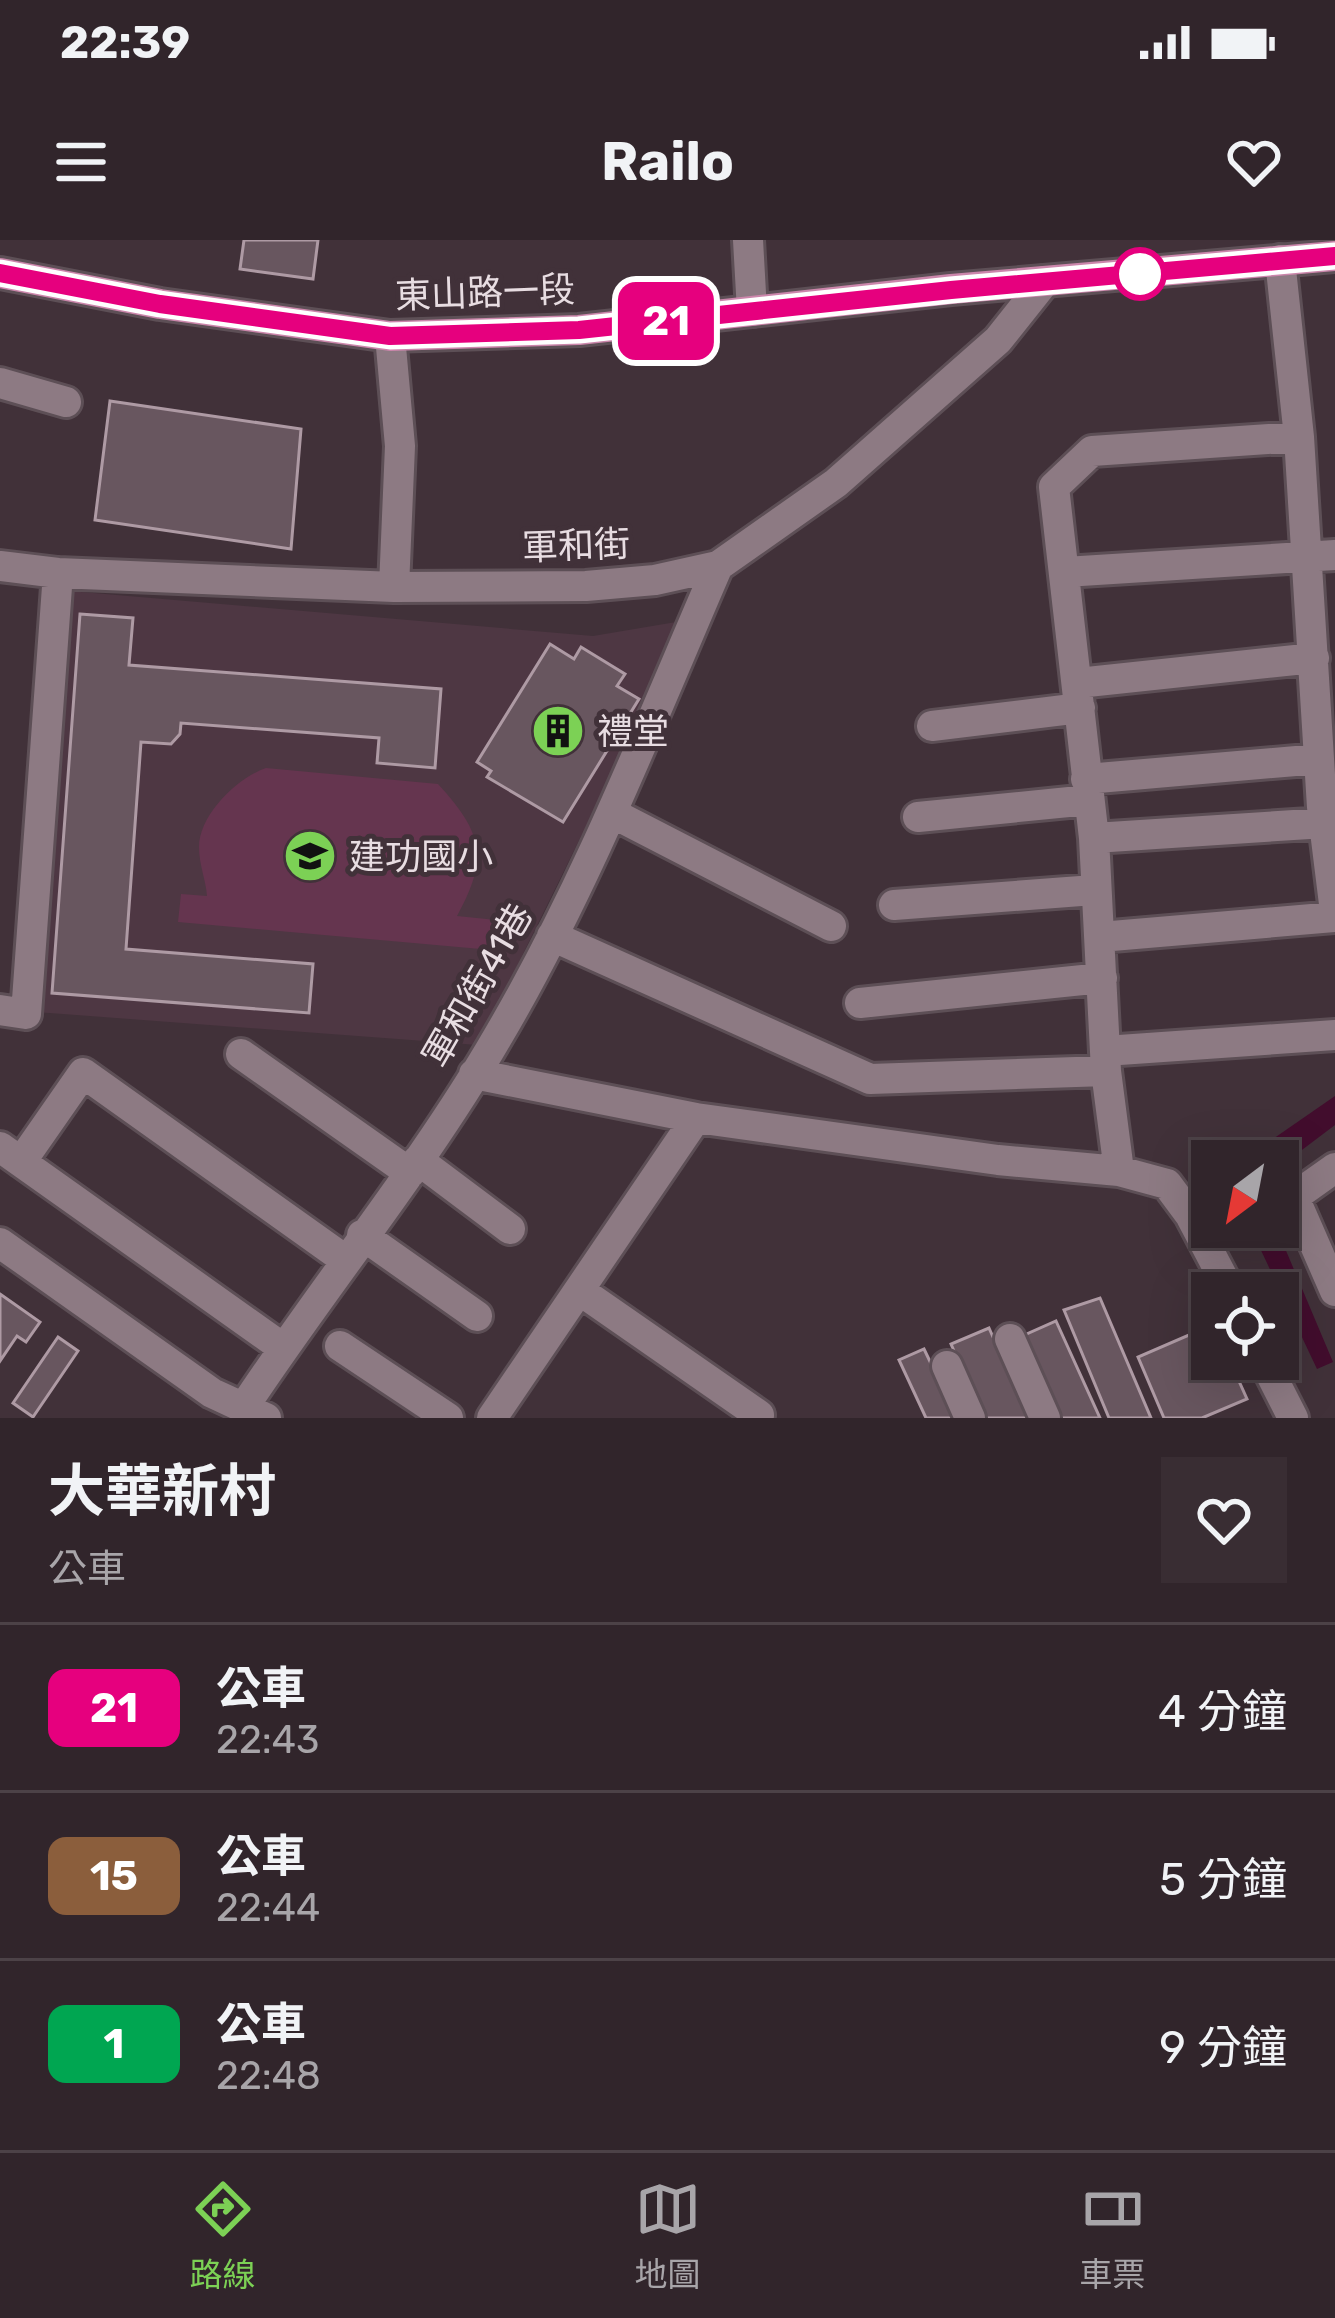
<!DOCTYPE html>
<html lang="zh-TW">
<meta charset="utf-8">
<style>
body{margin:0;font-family:Rubik,"Noto Sans TC",sans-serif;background:#392d33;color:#f1f3f6;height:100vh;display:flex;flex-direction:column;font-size:45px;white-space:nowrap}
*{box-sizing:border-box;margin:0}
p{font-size:39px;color:#a8a5a9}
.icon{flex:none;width:66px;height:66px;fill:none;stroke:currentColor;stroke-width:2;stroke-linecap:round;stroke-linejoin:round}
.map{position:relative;height:1178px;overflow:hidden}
.details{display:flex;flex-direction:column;background:#31252b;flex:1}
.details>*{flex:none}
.badge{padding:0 24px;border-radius:18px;font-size:42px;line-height:78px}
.needle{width:78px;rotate:212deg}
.controls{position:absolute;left:1191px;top:900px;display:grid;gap:24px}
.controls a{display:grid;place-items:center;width:108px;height:108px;border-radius:0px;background:#31252b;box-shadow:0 12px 48px #0002,0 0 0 3px #4c4247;font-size:60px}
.map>.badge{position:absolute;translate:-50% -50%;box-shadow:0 0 0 6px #fff}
.round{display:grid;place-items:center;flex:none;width:126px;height:126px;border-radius:0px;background:#392d33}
.headline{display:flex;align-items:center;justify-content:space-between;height:204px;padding:0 48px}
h1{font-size:57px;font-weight:700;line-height:90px}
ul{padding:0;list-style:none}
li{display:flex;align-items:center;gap:36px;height:168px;padding:0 48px;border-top:3px solid #4c4247}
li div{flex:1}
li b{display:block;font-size:45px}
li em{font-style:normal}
li .badge{min-width:132px;font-weight:700;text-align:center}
.status{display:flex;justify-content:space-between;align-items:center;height:84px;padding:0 60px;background:#31252b;direction:ltr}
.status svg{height:33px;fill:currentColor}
header{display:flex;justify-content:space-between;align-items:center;height:156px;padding:0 48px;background:#31252b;font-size:54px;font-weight:700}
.tab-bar{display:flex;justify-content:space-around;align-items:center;height:168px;border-top:3px solid #4c4247;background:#31252b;font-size:33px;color:#a8a5a9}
.tab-bar a{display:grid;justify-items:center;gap:6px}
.tab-bar .selected{color:#7cd155}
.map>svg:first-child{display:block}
</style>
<div class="status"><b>22:39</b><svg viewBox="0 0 49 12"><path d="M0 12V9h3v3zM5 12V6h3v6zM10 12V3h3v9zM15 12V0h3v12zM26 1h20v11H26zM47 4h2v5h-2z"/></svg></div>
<header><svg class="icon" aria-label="menu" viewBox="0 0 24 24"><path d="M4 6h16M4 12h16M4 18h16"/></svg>Railo<svg class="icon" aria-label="heart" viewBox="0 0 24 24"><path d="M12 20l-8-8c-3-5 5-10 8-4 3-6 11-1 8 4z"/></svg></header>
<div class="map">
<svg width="1335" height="1178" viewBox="0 0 1335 1178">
<rect width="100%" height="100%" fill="#413139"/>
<!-- built -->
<path fill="#4e3743" d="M70 351 593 396 688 380 478 805 36 772Z"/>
<!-- green -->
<path fill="#65354f" d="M266 528 438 544C483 593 489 618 457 676L506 681 503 711 178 682 181 654 207 656C206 640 199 625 199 607 199 575 237 538 266 528Z"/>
<!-- water -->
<path fill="#420d2d" d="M1335 856V885L1278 928V921H1241Z
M1250 987H1276L1333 1122 1317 1129Z"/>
<!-- building -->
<path fill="#68565f" stroke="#ae9aa4" stroke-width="3" d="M244 0H318L313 39 240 29Z
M110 161 301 189 291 309 95 280Z
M80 374 133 378 129 425 441 449 435 528 377 523 379 498 181 483 180 494 171 504 141 502 126 709 313 724 309 773 52 753Z
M550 404 574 419 581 407 625 434 617 446 639 459 563 582 487 537 491 531 477 522Z
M0 1054 40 1082 26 1102 17 1096 0 1121Z
M1100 1058 1151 1178H1109L1064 1070Z
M1056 1081 1100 1178H1056L1020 1097Z
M1212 1085V1119H1229L1247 1159 1202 1178H1164L1138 1117Z
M989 1088 1029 1178H983L951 1104Z
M58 1097 78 1111 33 1177 13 1163Z
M924 1109 957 1178H926L899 1120Z"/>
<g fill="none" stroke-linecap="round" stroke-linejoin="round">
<!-- minor casing -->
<g stroke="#5d4f56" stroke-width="36">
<path id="minor" d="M748 0 752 71
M1280 20 1299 197 1322 567 1335 672
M390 96 400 206 394 347
M0 143 66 162
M0 326 58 333 394 347 586 346 655 340 718 326 836 243 998 100 1045 41
M1065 332 1335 315
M1078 443 1314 418
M932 486 1080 468
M1086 539 1319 519
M612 573 831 686
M918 577 1089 560
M1094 598 1325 583
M894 665 1094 650
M552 696 870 839 1106 831
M1100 697 1335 677
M860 763 1102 738
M0 770 26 774 58 333
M1105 811 1335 795
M241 814 410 933
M474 834 696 878
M0 907 283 1108
M418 920 510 989
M21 922 83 833 344 1019
M1335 928 1294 957 1335 1051
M1119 931 1106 831 1094 598 1054 247 1092 211 1299 197
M362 995 477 1076
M0 1003 212 1153 266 1178
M579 1050 759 1175
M1010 1099 1045 1178
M340 1106 448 1178
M1263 1119 1293 1178
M947 1126 970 1178
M244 1167C326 1043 422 927 497 798 585 649 649 485 718 326
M492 1178 696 878 998 920 1119 931 1167 944 1190 975 1231 1053"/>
</g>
<!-- major casing -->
<g stroke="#5d4f56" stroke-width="36">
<path id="major" d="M0 33 160 64 390 96 579 90 951 49 1335 16"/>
</g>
<!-- minor -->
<use href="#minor" stroke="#8d7a83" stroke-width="30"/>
<!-- major -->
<use href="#major" stroke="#cb86ab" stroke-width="30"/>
</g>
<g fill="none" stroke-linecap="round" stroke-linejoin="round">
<!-- line casing -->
<g stroke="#fff" stroke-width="27">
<path id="line" d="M0 33 160 64 390 96 579 90 951 50 1335 16"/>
</g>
<!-- line -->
<use href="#line" stroke="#e6007e" stroke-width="18"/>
</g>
<!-- icons -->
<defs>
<g id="building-disc" transform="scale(2.7)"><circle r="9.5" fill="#7cd155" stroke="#413139"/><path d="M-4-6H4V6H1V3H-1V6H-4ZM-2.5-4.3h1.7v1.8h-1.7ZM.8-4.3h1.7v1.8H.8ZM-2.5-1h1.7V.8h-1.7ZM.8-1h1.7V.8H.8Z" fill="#111"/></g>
<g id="school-disc" transform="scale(2.7)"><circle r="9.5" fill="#7cd155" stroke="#413139"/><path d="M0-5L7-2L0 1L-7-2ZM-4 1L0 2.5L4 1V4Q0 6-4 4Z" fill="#111"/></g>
</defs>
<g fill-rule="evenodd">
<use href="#building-disc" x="558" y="491"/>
<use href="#school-disc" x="310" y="616"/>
</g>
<!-- markers -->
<circle fill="#fff" stroke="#e6007e" stroke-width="6" cx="1140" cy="34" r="24"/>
<g text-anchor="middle" stroke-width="10" stroke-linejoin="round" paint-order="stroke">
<!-- street labels -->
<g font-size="36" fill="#e8dde2" stroke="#413139">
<text transform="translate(485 52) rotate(-2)" y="13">東山路一段</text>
<text transform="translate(576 305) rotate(-2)" y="13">軍和街</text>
<text transform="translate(477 745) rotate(-60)" y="13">軍和街41巷</text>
</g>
<!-- poi labels -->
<g font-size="36" fill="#e8dde2" stroke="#413139" text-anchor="start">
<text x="597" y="504">禮堂</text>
<text x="349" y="629">建功國小</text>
</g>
</g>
</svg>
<div class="controls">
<a><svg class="needle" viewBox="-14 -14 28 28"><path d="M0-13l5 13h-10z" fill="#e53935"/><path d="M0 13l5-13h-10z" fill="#a8a5a9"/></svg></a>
<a><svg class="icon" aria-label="locate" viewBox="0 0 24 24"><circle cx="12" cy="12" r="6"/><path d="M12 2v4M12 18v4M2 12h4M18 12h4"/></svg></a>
</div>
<b class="badge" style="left:666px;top:81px;background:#e6007e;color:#fff">21</b>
</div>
<section class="details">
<div class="headline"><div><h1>大華新村</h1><p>公車</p></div><a class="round"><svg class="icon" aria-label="heart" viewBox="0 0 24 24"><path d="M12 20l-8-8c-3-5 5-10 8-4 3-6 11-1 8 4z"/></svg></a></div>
<ul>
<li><span class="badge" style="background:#e6007e;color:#fff">21</span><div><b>公車</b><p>22:43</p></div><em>4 分鐘</em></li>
<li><span class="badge" style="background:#8b5e3c;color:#fff">15</span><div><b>公車</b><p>22:44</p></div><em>5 分鐘</em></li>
<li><span class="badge" style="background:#00a651;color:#fff">1</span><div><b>公車</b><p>22:48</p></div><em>9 分鐘</em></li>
</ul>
</section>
<nav class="tab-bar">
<a class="selected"><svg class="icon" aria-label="directions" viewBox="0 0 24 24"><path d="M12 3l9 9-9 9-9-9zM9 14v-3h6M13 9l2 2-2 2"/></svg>路線</a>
<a><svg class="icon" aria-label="map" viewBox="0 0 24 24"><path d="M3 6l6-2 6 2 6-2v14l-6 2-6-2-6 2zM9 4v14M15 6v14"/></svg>地圖</a>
<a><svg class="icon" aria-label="tickets" viewBox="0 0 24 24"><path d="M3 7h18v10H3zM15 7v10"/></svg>車票</a>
</nav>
